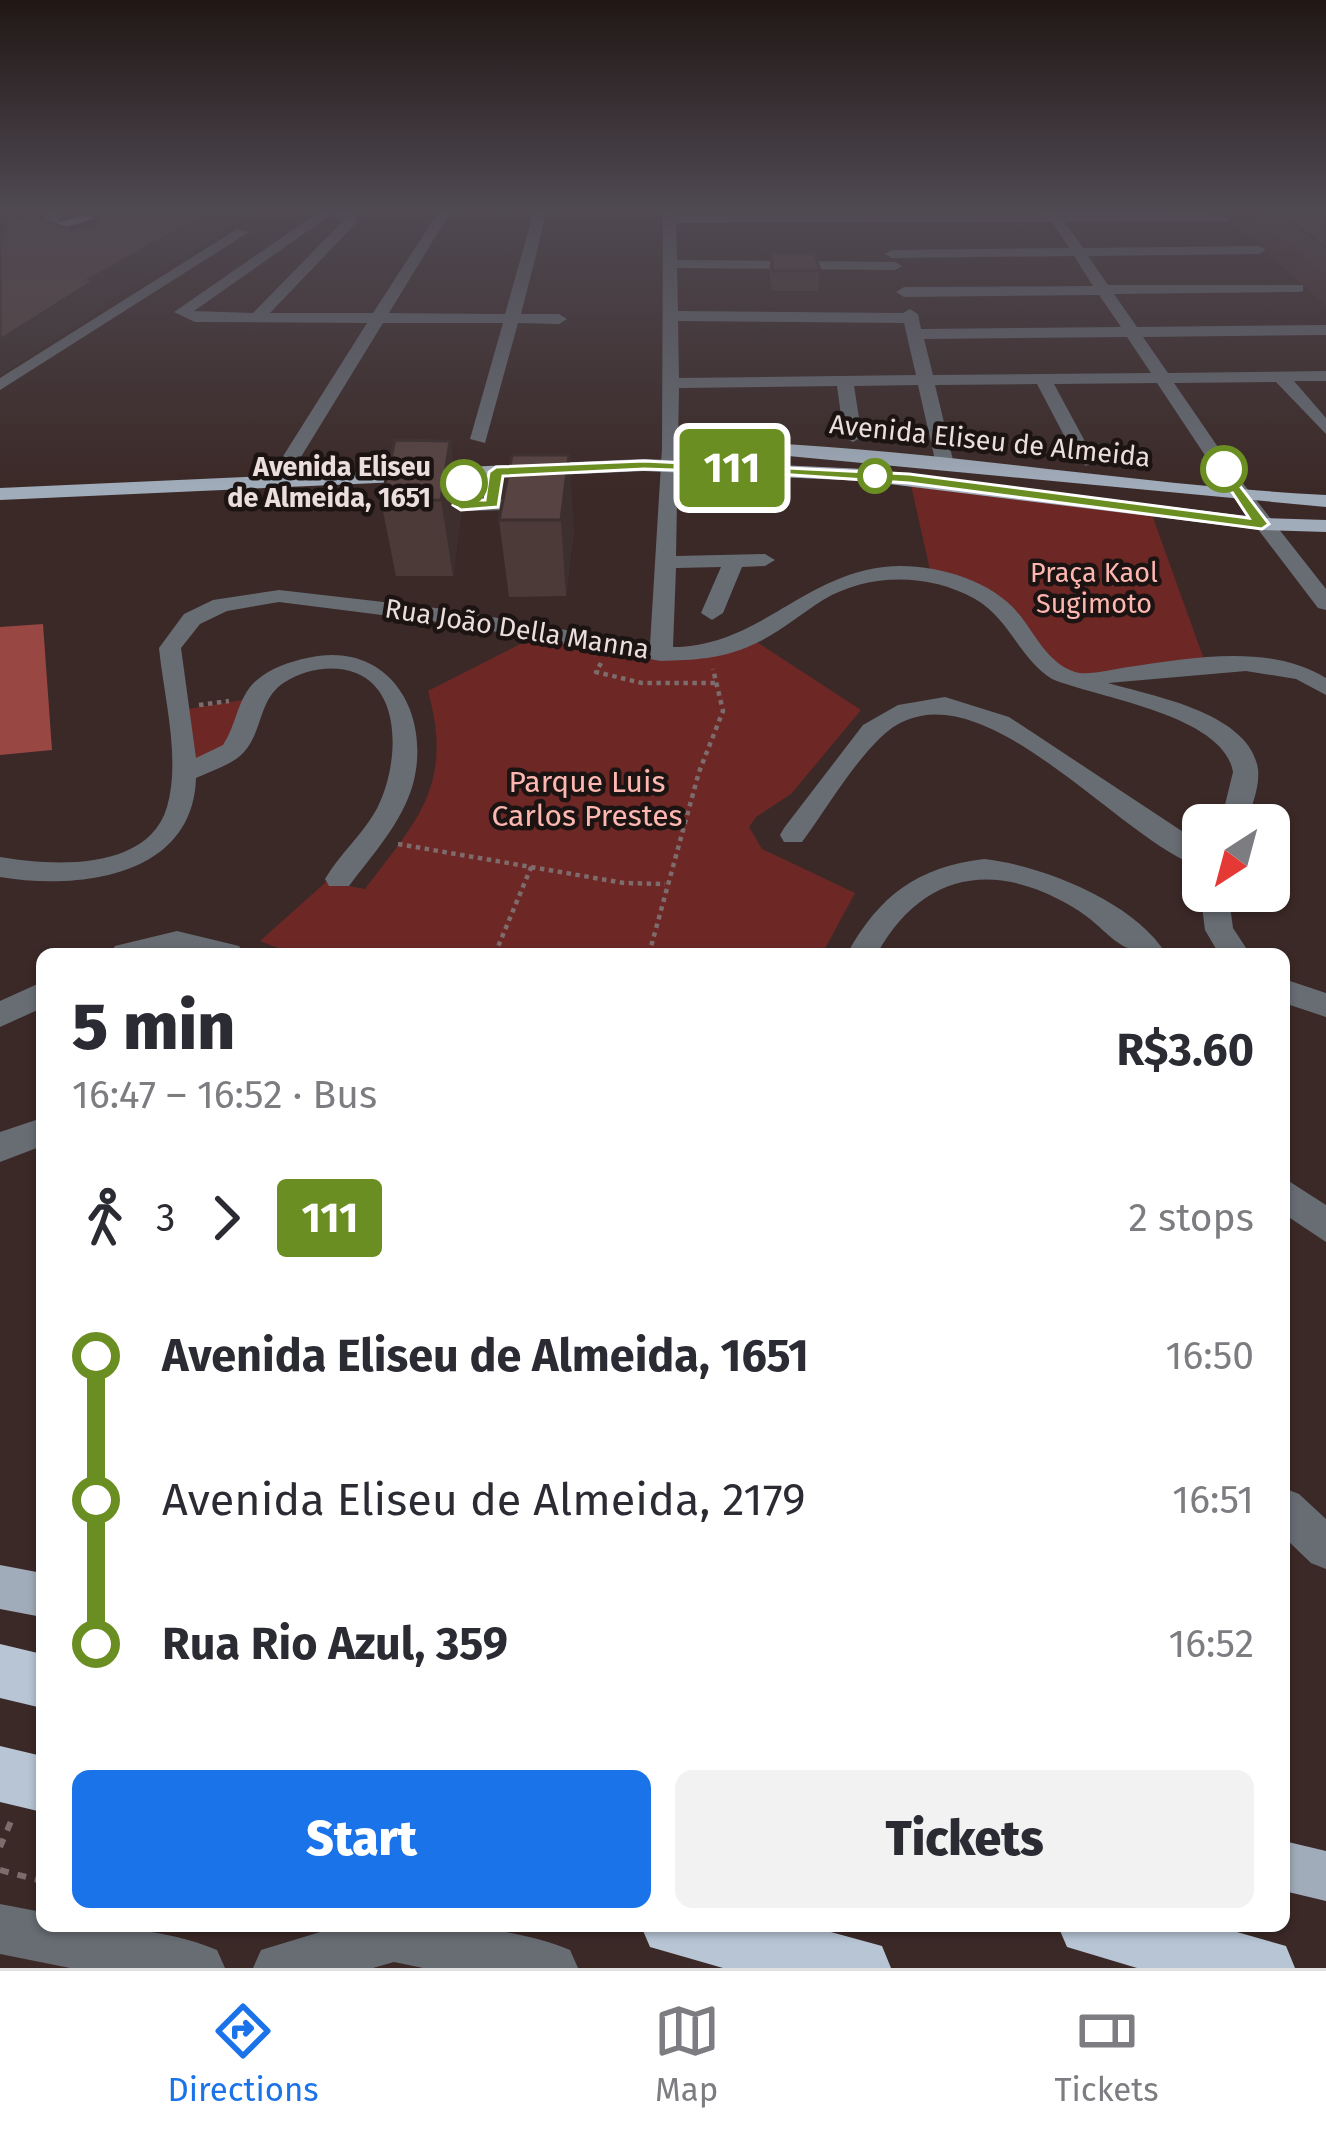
<!DOCTYPE html>
<meta charset="utf-8">
<style>
body{margin:0;font-family:"Fira Sans",sans-serif;background:#f2f2f3;color:#2b2b33;height:100vh;display:flex;flex-direction:column;font-size:45px;white-space:nowrap}
*{box-sizing:border-box;margin:0}
p{font-size:39px;color:#7c7c81}
.icon{flex:none;width:66px;height:66px;fill:none;stroke:currentColor;stroke-width:2;stroke-linecap:round;stroke-linejoin:round}
.map{position:relative;flex:1;overflow:hidden}
.panel{position:absolute;left:36px;top:948px;width:1254px;height:984px;display:flex;flex-direction:column;background:#fff;border-radius:18px;box-shadow:0 3px 9px #0004}
.panel>*{flex:none}
.badge{padding:0 24px;border-radius:9px;font-size:42px;line-height:78px}
.needle{width:78px;rotate:216deg}
.buttons{position:absolute;left:1182px;top:804px;display:grid;gap:24px}
.buttons a{display:grid;place-items:center;width:108px;height:108px;border-radius:18px;background:#fff;box-shadow:0 3px 9px #0004;font-size:60px}
.map>.badge{position:absolute;translate:-50% -50%;box-shadow:0 0 0 6px #fff}
.legs{display:flex;align-items:center;gap:18px;height:132px;padding:0 36px;font-size:39px}
.legs p{margin-inline-start:auto}
.summary{display:flex;align-items:center;justify-content:space-between;height:204px;padding:0 36px}
h1{font-size:66px;font-weight:800;line-height:90px}
.button{display:flex;gap:24px;margin-top:auto;padding:24px 36px}
.button a{flex:1;height:138px;border-radius:18px;background:#1a73e8;color:#fff;font-size:48px;font-weight:800;line-height:138px;text-align:center}
.button a+a{background:#f2f2f3;color:#2b2b33}
ul{padding:0 36px;list-style:none}
li{display:flex;align-items:center;gap:42px;height:144px;font-size:45px}
li i{display:grid;place-items:center;width:18px;height:100%;margin:0 15px;background:currentColor}
li i::after{content:'';width:30px;height:30px;margin:-15px;border:9px solid;border-radius:50%;background:#fff}
li p{margin-inline-start:auto}
li:first-child i{background:linear-gradient(#0000 50%,currentColor 0)}
li:last-child i{background:linear-gradient(currentColor 50%,#0000 0)}
.tabs{display:flex;justify-content:space-around;align-items:center;height:168px;border-top:3px solid #e1e1e2;background:#fff;font-size:33px;color:#7c7c81}
.tabs a{display:grid;justify-items:center;gap:6px}
.tabs .selected{color:#1a73e8}
.map>svg:first-child{display:block}
</style>
<div class="map">
<svg width="1326" height="1968" viewBox="0 0 1326 1968">
<rect width="100%" height="100%" fill="#3b2927"/>
<!-- built -->
<path fill="#49302e" d="M1221 211H1326V306Z"/>
<!-- green -->
<path fill="#6d2826" d="M911 485 1152 515 1206 665 1074 677 1051 661 1003 602 931 574Z
M542 633 651 652 749 637 861 710 791 794 756 817 749 827 762 849 855 893 822 954H293L260 941 326 882 365 889C418 819 454 785 428 691Z
M249 699 237 743 182 770 176 711Z"/>
<!-- forest -->
<path fill="#984743" d="M43 624 52 750 0 755V627Z"/>
<g fill="none" stroke-linecap="round" stroke-linejoin="round">
<!-- path-far1 -->
<path stroke="#7d6c6b" stroke-width="4.5" stroke-dasharray="4.5 4.5" stroke-linecap="butt" d="M601 663 596 672 642 683H716
M199 705 229 701
M398 844 624 883 665 884
M495 954 532 865
M649 954 699 772 723 711 713 669"/>
<!-- path -->
<path stroke="#7d6c6b" stroke-width="6" stroke-dasharray="9 9" stroke-linecap="butt" d="M0 1847 12 1819
M0 1870 42 1881"/>
<!-- minor -->
<path fill="#686d74" fill-rule="evenodd" d="M51 211H64L53 228 16 241 9 237 43 222Z
M320 211 353 212 357 222 270 313H373L439 211H451L389 313 505 314 534 211H547L521 314H559L567 319 559 324 518 323 485 443 470 439 503 323H383L296 465H282L280 461 367 323 195 322 174 312ZM332 214 343 221 253 313 194 311Z
M663 211H675L676 215 1046 214 1045 211 1223 214 1228 221 1065 222 1083 248 1259 246 1266 250 1259 254 1088 256 1108 285H1303V291L1298 292 1114 294 1137 327 1326 325V335L1143 337 1168 373 1326 371V381H1294L1326 418V434L1276 382 1174 383 1242 482 1326 589V610L1318 608 1228 490 1157 383 1054 384 1095 460 1086 466 1077 460 1037 384 935 385 953 460 944 466 935 460 918 385 854 386 862 437 853 442 844 437 837 386 679 388 676 556 765 554 775 560 765 566 742 567 723 613 712 620 701 613 721 567 676 568 673 647C758 646 801 577 884 567 928 562 989 578 1018 613 1035 633 1047 663 1075 672 1088 676 1113 669 1128 667 1191 658 1269 643 1326 678V695L1296 679 1246 671 1108 683C1153 696 1250 713 1258 769 1260 788 1251 807 1246 825H1220L1233 772C1224 715 1098 698 1052 679 1019 658 1009 618 975 599 928 573 869 573 823 600 799 615 778 634 752 645 722 659 693 660 661 661L453 624 279 602 227 611 200 624 181 648 196 758 223 745C237 725 237 697 257 680 271 668 289 662 307 658 388 639 432 712 413 784 402 823 372 855 349 886H329L325 879C339 855 361 836 375 812 397 774 406 693 356 673 333 664 306 669 285 682 258 699 264 729 244 752 234 764 211 771 196 778 193 878 77 890 0 877V857C51 866 148 872 167 807 181 758 164 698 159 648L184 614 213 600 279 590 453 610 650 645 662 448ZM1052 222 1069 248 892 250 885 254 892 258 1074 256 1093 286 904 287 896 292 904 297 1099 295 1121 327 921 329 918 314 910 309 903 313 678 311 677 268 895 270 902 266 895 262 677 260 676 223ZM678 321 904 323 916 375 679 378ZM1127 337 1151 373 933 375 924 339Z
M237 229 249 232 0 390V378Z
M544 499 551 501V509L418 512 408 506 418 500Z
M945 697 1009 717 1203 845V868C1117 842 970 647 879 739 850 768 827 808 802 842H784L780 835 784 828 863 725 898 705Z
M984 859C1041 865 1135 902 1166 954 1110 954 1115 932 1071 906 993 860 922 873 877 954H847C879 896 917 867 984 859Z
M1203 886V891H1228L1233 928 1250 954H1219L1205 930 1200 891Z
M177 931 239 946 244 954H110L115 946Z
M1284 979 1326 993V1017L1284 1003Z
M42 982V1008L0 1027V1001Z
M42 1118V1146L0 1162V1132Z
M1284 1178 1326 1205V1242L1284 1214Z
M1284 1488 1299 1494 1326 1519V1569L1311 1563 1284 1537Z
M0 1904 42 1912V1926C101 1926 162 1927 217 1950L225 1968H70L0 1954Z
M340 1926C417 1926 498 1920 570 1950L578 1968H423L394 1962 373 1968H253L261 1950Z"/>
<!-- major -->
<path fill="#a1acba" fill-rule="evenodd" d="M100 211H121L0 246V238Z
M765 443C953 452 1138 485 1326 495V507L758 453V445Z
M644 459 865 469 1262 518 1326 520V532L1262 530 865 481 644 471 0 500V488Z
M0 1565 42 1573V1617L0 1609Z
M1284 1841 1326 1851V1901L1284 1891Z"/>
<!-- highway -->
<path fill="#b7c5d5" fill-rule="evenodd" d="M0 1644 42 1654V1708L0 1698Z
M0 1746 42 1756V1812L0 1802Z
M641 1926H809L882 1946 891 1968H723L650 1947Z
M1058 1926H1216L1286 1946 1295 1968H1137L1067 1947Z"/>
</g>
<!-- wall -->
<path fill="#4b3a38" d="M1254 211H1326V274L1277 235 1261 230Z
M771 253 820 271 818 291H772L769 273Z
M450 441 461 515 453 576H396L381 501Z
M512 455 574 529 566 596 509 597 499 520Z"/>
<!-- shaded-wall -->
<path fill="#3d2f2e" d="M212 211H262L104 304 105 307 0 376V340L90 279Z
M450 441 461 515 453 576 441 500Z
M569 455 574 529 566 596 561 520Z"/>
<!-- building -->
<path fill="#574341" stroke="#3d2f2e" stroke-width="3" d="M88 211H212L90 279 95 280 0 340V241L9 220 16 218 46 221 74 231 75 227 95 228 99 223Z
M1268 211H1326V248L1284 216Z
M771 253 815 254 820 271H773Z
M395 440 450 441 441 500 381 501Z
M512 455H569L561 520H499Z"/>
<!-- sky -->
<linearGradient id="sky" x2="0" y2="1"><stop stop-color="#201715"/><stop offset="0.43" stop-color="#4f4952"/><stop offset="1" stop-color="#4f4952" stop-opacity="0"/></linearGradient>
<rect width="1326" height="486" fill="url(#sky)"/>
<!-- line-1 -->
<path fill="#6b8e23" stroke="#fff" stroke-width="3" d="M644 461 909 474 1249 518 1217 469 1224 465 1269 524 1262 529 909 483 763 473 644 469 503 476 498 507 461 510 453 505 457 483 464 478 472 483 469 500H485L489 472 496 467Z"/>
<!-- markers -->
<g fill="#fff" stroke="#6b8e23" stroke-width="6">
<circle cx="1224" cy="469" r="21"/>
<circle cx="875" cy="476" r="15"/>
<circle cx="464" cy="483" r="21"/>
</g>
<g text-anchor="middle" stroke-width="9" stroke-linejoin="round" paint-order="stroke">
<!-- far-street labels -->
<g font-size="27" fill="#ebdedd" stroke="#1c1413">
<text transform="translate(990 441) rotate(6)" y="9">Avenida Eliseu de Almeida</text>
<text transform="translate(517 629) rotate(9)" y="9">Rua João Della Manna</text>
</g>
<!-- far-stop labels -->
<g font-size="27" font-weight="bold" fill="#ebdedd" stroke="#1c1413" text-anchor="end">
<text x="431" y="476">Avenida Eliseu<tspan x="431" dy="31">de Almeida, 1651</tspan></text>
</g>
<!-- far-park labels -->
<g font-size="27" fill="#feb7b0" stroke="#1c1413">
<text x="1094" y="582">Praça Kaol<tspan x="1094" dy="31">Sugimoto</tspan></text>
</g>
<!-- park labels -->
<g font-size="30" fill="#feb7b0" stroke="#1c1413">
<text x="587" y="792">Parque Luis<tspan x="587" dy="34">Carlos Prestes</tspan></text>
</g>
</g>
</svg>
<div class="buttons">
<a><svg class="needle" viewBox="-14 -14 28 28"><path d="M0-13l5 13h-10z" fill="#e53935"/><path d="M0 13l5-13h-10z" fill="#7c7c81"/></svg></a>
</div>
<b class="badge" style="left:732px;top:468px;background:#6b8e23;color:#fff">111</b>
<section class="panel">
<div class="summary"><div><h1>5 min</h1><p>16:47 – 16:52 · Bus</p></div><b>R$3.60</b></div>
<div class="legs"><svg class="icon" aria-label="walk" viewBox="0 0 24 24"><circle cx="13" cy="4" r="2"/><path d="M13 8l-2 6 4 7M11 14l-3 7M7 12l3-4h3l4 4"/></svg>3<svg class="icon" aria-label="forward" viewBox="0 0 24 24"><path d="M9 5l7 7-7 7"/></svg><b class="badge" style="background:#6b8e23;color:#fff">111</b><p>2 stops</p></div>
<ul>
<li><i style="color:#6b8e23"></i><b>Avenida Eliseu de Almeida, 1651</b><p>16:50</p></li>
<li><i style="color:#6b8e23"></i><span>Avenida Eliseu de Almeida, 2179</span><p>16:51</p></li>
<li><i style="color:#6b8e23"></i><b>Rua Rio Azul, 359</b><p>16:52</p></li>
</ul>
<div class="button"><a>Start</a><a>Tickets</a></div>
</section>
</div>
<nav class="tabs">
<a class="selected"><svg class="icon" aria-label="directions" viewBox="0 0 24 24"><path d="M12 3l9 9-9 9-9-9zM9 14v-3h6M13 9l2 2-2 2"/></svg>Directions</a>
<a><svg class="icon" aria-label="map" viewBox="0 0 24 24"><path d="M3 6l6-2 6 2 6-2v14l-6 2-6-2-6 2zM9 4v14M15 6v14"/></svg>Map</a>
<a><svg class="icon" aria-label="tickets" viewBox="0 0 24 24"><path d="M3 7h18v10H3zM15 7v10"/></svg>Tickets</a>
</nav>
